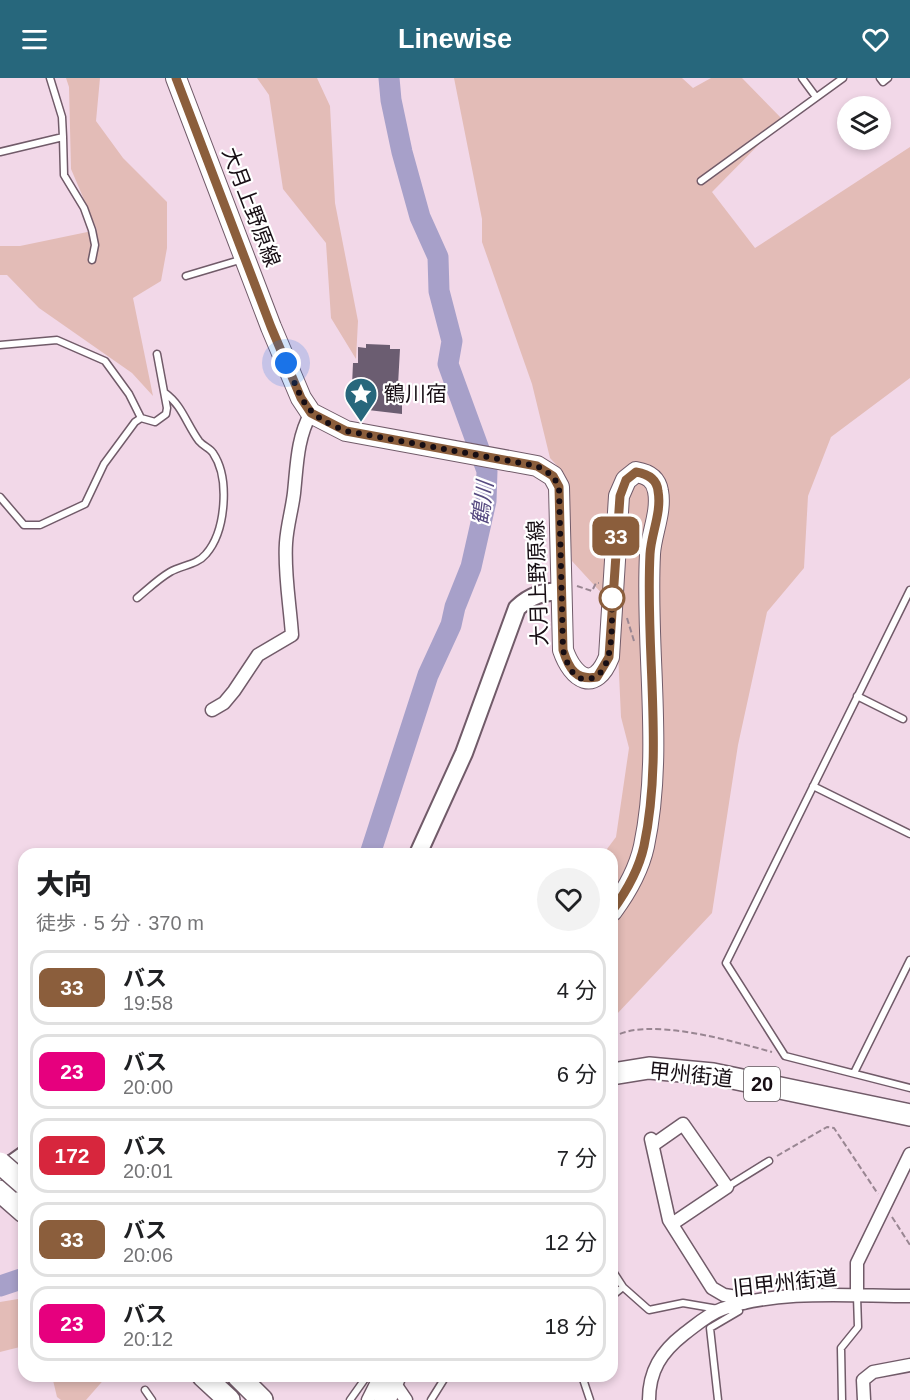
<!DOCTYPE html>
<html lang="ja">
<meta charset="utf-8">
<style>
body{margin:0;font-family:Arial,"Noto Sans JP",sans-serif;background:#f2f2f2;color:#202124;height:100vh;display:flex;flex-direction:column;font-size:22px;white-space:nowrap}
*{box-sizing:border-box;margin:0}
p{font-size:20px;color:#757577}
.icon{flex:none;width:33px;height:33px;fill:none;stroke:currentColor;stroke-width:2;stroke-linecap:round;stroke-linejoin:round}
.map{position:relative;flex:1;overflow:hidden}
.sheet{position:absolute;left:18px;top:770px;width:600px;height:534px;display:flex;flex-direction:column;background:#fff;border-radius:18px;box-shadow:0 3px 9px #0003}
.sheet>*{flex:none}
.badge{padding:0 12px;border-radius:9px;font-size:21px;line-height:39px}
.fabs{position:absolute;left:837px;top:18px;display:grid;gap:12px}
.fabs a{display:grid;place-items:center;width:54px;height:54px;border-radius:50%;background:#fff;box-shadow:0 3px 9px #0003;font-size:30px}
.you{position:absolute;width:30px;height:30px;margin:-15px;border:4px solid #fff;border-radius:50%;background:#1a73e8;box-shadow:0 0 0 9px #1a73e833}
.map>.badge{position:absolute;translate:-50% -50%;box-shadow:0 0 0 3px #fff}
.round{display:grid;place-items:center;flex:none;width:63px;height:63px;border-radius:32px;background:#f2f2f2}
.summary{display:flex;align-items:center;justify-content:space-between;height:102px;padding:0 18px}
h1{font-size:28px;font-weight:800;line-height:45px}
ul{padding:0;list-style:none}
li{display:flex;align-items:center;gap:18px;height:75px;margin:0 12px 9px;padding:0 6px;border:3px solid #e0e0e0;border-radius:18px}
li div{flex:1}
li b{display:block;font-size:22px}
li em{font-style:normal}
li .badge{min-width:66px;font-weight:700;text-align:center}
header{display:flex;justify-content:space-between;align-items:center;height:78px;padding:0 18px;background:#27677c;color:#fff;font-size:27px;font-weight:800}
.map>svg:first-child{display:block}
</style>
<header><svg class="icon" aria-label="menu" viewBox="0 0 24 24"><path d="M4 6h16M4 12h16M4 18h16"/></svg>Linewise<svg class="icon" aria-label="heart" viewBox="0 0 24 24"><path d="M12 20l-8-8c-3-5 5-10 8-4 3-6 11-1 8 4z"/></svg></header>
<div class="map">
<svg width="910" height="1322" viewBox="0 0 910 1322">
<rect width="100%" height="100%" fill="#f2d8e8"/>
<!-- green -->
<path fill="#e3bcb7" d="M66 0H100L96 43 123 80 167 124V170L161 203 133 220 153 318 132 295 39 230 7 197H0V168H20L97 152 71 91 69 9Z
M257 0H317L330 28 335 125 358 243 356 281 331 240 326 165 283 111 269 17Z
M454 0H682L693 10 711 0H742L783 42 712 114 755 170 910 69V300L831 359 808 418 804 490 767 534 738 667 712 835 616 937 612 978V776L604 775 616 759 629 670 621 639 616 531 572 483 566 407 563 394 550 380 532 306 482 164V141Z
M24 1220V1268L0 1274V1224Z
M52 1298H107L86 1322H61L57 1319Z"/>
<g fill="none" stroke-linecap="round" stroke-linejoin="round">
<!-- river -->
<path stroke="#a7a0c9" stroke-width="21" d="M370 776 428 597 451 547 455 529 471 489 486 423 487 393 448 286 452 263 439 213 438 179 420 139 402 74 391 22 389 0
M0 1208 24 1200"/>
</g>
<!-- building -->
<path fill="#6b5d71" d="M366 266 390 267V271H400L397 325H402V336L351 330 353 285H358V269L366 270Z"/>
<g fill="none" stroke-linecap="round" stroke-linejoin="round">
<!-- lane casing -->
<g stroke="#715b69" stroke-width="9">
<path id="lane" d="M802 0 816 19
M880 0 883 4 888 0
M63 59 64 97 84 130 92 152 95 167 92 182
M0 74 63 59 62 39 50 0
M701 103 843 0
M186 198 243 181
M0 267 57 262 105 283 129 316 141 340
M0 419 24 447H40L85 426 104 386 135 344 141 340 155 344 166 336 167 330 157 276
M910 512 726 885 785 978 910 1010
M137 520C148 511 158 501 170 494 182 487 197 487 206 476 226 453 230 400 213 375 210 370 203 368 199 363 187 347 182 327 165 315
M857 618 903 641
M813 708 910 756
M854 995 910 882
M727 1109 769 1083
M612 1192 623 1209 649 1232 683 1225 718 1231
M612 1218 623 1209
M582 1298 590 1322
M145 1312 152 1322
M350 1322 367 1298
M431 1322 446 1298
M718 1322 710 1250 739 1233 728 1232
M842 1322 841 1270 858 1249 857 1218"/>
</g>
<!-- street casing -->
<g stroke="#715b69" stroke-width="15">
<path id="street" d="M212 632 224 625 234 613 258 577 292 557C290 527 284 495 286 465 287 448 292 432 294 415 297 387 297 360 311 335
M651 1061 669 1142 712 1210 724 1217 744 1220V1225
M653 1067 683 1046 727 1109 672 1146
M857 1218V1185L910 1076
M368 1322 376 1306 383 1300 393 1303 406 1322
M649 1322C649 1293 661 1274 684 1256 696 1247 708 1236 722 1231 780 1211 850 1218 910 1218
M864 1322 863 1302 873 1294 910 1287"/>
</g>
<!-- secondary casing -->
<g stroke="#715b69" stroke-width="20">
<path id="secondary" d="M418 776 464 675 517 530C531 517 543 514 561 513
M0 1094 24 1077"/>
</g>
<!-- primary casing -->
<g stroke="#715b69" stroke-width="22">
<path id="primary" d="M176 0 271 249 301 320 311 335 346 353 537 388 553 398 559 409 563 572C573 601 595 615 609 579L619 418 626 402 636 394C648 396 656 401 658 413 662 434 651 456 650 476 645 573 664 673 644 768 639 791 626 814 612 833"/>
</g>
<!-- highway casing -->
<g stroke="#715b69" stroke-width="24">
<path id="highway" d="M612 996 649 990 713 996 910 1037
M0 1113 24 1134
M203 1298 229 1322
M238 1298 262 1322
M385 1322 395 1298"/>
</g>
<!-- path -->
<path stroke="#998692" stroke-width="2" stroke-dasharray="6 3" stroke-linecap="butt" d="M577 508 592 513 596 505H599
M627 540 634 563
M612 960C645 937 735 964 772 974
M777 1078 827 1049 834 1050 878 1116
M892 1139 910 1167"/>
<!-- lane -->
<use href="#lane" stroke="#fff" stroke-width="6"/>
<!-- street -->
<use href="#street" stroke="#fff" stroke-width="12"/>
<!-- secondary -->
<use href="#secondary" stroke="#fff" stroke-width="16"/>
<!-- primary -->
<use href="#primary" stroke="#fff" stroke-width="20"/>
<!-- highway -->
<use href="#highway" stroke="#fff" stroke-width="21"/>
<!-- highway-bridge casing -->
<g stroke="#715b69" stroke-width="24" stroke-linecap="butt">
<path id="highway-bridge" d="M0 1085 24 1106"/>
</g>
<!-- highway-bridge -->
<use href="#highway-bridge" stroke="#fff" stroke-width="21"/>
</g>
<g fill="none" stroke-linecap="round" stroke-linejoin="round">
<!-- line casing -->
<g stroke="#fff" stroke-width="14">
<path id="line" d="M176 0 271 249 301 320 311 335 346 353 537 388 553 398 559 409 563 572C569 591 576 603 597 599L609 579 620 418 626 402 636 394C648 396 657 401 658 413 662 434 651 456 650 476 645 573 664 673 644 768 639 791 626 814 612 833"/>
</g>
<!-- line -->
<use href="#line" stroke="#8b5e3c" stroke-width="9"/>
<!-- walk -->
<path stroke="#170e14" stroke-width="6" stroke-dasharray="0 10.8" d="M286 285C303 324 304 337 346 353L537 388 553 398 559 409 563 572C566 582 571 600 584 601 618 604 611 537 612 516V520"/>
</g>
<!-- icons -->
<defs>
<g id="sight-pin" transform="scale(1.725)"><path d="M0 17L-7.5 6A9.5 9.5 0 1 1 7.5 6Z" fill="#27677c" stroke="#fff"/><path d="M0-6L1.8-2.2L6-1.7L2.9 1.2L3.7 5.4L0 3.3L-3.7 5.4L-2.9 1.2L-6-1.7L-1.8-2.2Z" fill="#fff"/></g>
</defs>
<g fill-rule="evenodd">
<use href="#sight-pin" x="361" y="316"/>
</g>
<!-- markers -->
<circle fill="#fff" stroke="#8b5e3c" stroke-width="3" cx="612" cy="520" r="12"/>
<g text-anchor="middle" stroke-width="4.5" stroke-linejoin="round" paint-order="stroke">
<!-- shield labels -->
<rect fill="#fff" stroke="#5d565a" stroke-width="1.5" x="744" y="989" width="36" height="34" rx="4.5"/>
<g font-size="20" font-weight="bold" fill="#170e14">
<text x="762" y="1013">20</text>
</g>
<!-- street labels -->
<g font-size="21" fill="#170e14" stroke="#fff">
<text transform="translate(251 129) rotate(69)" y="7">大月上野原線</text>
<text transform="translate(538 505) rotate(-92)" y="7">大月上野原線</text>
<text transform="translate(691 997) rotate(6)" y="7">甲州街道</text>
<text transform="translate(785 1205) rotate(-6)" y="7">旧甲州街道</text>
</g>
<!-- poi labels -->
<g font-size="21" fill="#170e14" stroke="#fff" text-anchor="start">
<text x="384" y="323">鶴川宿</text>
</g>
<!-- water labels -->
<g font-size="22" font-style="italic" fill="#574b81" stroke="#fff">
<text transform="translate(482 425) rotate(-83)" y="8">鶴川</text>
</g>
</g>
</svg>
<div class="fabs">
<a><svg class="icon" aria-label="layers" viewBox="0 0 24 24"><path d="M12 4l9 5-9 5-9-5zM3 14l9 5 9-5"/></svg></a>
</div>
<div class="you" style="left:286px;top:285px"></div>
<b class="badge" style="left:616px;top:458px;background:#8b5e3c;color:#fff">33</b>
<section class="sheet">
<div class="summary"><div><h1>大向</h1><p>徒歩 · 5 分 · 370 m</p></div><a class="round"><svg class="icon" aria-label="heart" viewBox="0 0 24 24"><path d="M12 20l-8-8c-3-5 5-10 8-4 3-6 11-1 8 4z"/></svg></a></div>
<ul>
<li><span class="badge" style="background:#8b5e3c;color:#fff">33</span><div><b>バス</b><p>19:58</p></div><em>4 分</em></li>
<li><span class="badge" style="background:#e6007e;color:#fff">23</span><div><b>バス</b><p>20:00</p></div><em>6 分</em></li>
<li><span class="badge" style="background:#d7263d;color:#fff">172</span><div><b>バス</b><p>20:01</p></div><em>7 分</em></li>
<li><span class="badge" style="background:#8b5e3c;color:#fff">33</span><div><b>バス</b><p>20:06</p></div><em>12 分</em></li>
<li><span class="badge" style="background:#e6007e;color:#fff">23</span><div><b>バス</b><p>20:12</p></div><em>18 分</em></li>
</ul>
</section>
</div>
